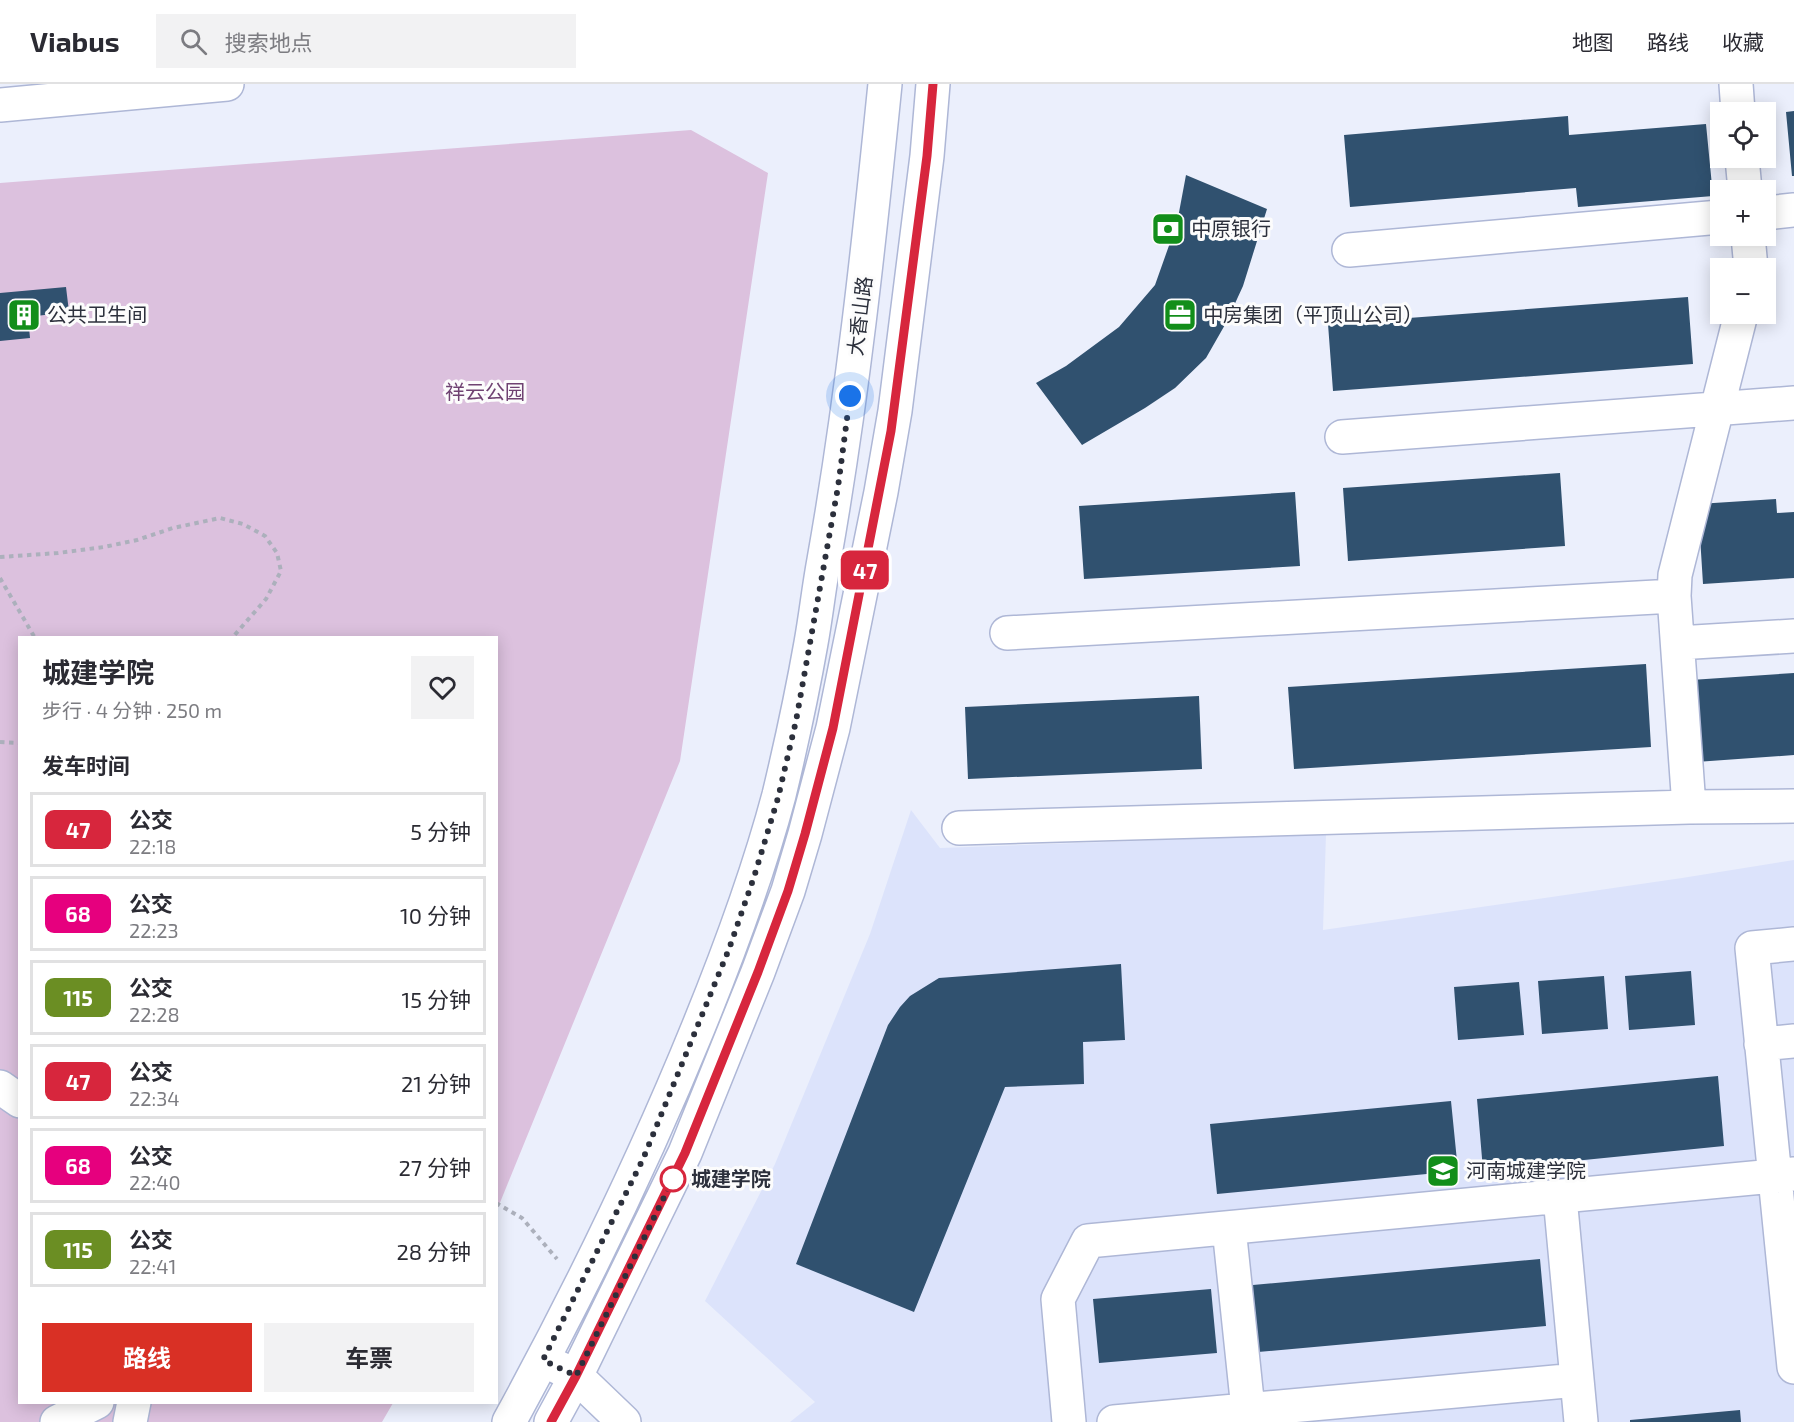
<!DOCTYPE html>
<html lang="zh">
<meta charset="utf-8">
<style>
body{margin:0;font-family:"Exo 2","Noto Sans SC",sans-serif;background:#f2f2f3;color:#2b2b33;height:100vh;display:flex;flex-direction:column;font-size:22px;white-space:nowrap}
*{box-sizing:border-box;margin:0}
p{font-size:20px;color:#7c7c81}
.icon{flex:none;width:33px;height:33px;fill:none;stroke:currentColor;stroke-width:2;stroke-linecap:round;stroke-linejoin:round}
.map{position:relative;flex:1;overflow:hidden}
.sheet{position:absolute;left:18px;top:552px;width:480px;height:768px;display:flex;flex-direction:column;background:#fff;border-radius:0px;box-shadow:0 3px 15px #0003}
.sheet>*{flex:none}
.badge{padding:0 12px;border-radius:9px;font-size:21px;line-height:39px}
.fabs{position:absolute;left:1710px;top:18px;display:grid;gap:12px}
.fabs a{display:grid;place-items:center;width:66px;height:66px;border-radius:0px;background:#fff;box-shadow:0 3px 15px #0003;font-size:30px}
.you{position:absolute;width:30px;height:30px;margin:-15px;border:4px solid #fff;border-radius:50%;background:#1a73e8;box-shadow:0 0 0 9px #1a73e833}
.map>.badge{position:absolute;translate:-50% -50%;box-shadow:0 0 0 3px #fff}
h2{padding:0 24px;font-size:22px;line-height:54px}
.round{display:grid;place-items:center;flex:none;width:63px;height:63px;border-radius:0px;background:#f2f2f3}
.head{display:flex;align-items:center;justify-content:space-between;height:102px;padding:0 24px}
h1{font-size:28px;font-weight:700;line-height:45px}
.primary-button{display:flex;gap:12px;margin-top:auto;padding:12px 24px}
.primary-button a{flex:1;height:69px;border-radius:0px;background:#d93025;color:#fff;font-size:24px;font-weight:700;line-height:69px;text-align:center}
.primary-button a+a{background:#f2f2f3;color:#2b2b33}
ul{padding:0;list-style:none}
li{display:flex;align-items:center;gap:18px;height:75px;margin:0 12px 9px;padding:0 12px;border:3px solid #e1e1e2;border-radius:0px}
li div{flex:1}
li b{display:block;font-size:22px}
li em{font-style:normal}
li .badge{min-width:66px;font-weight:700;text-align:center}
header{display:flex;align-items:center;gap:36px;box-sizing:border-box;height:84px;padding:0 30px;background:#fff;border-bottom:2px solid #e1e1e2}
header strong{font-size:28px}
nav{display:flex;gap:33px;margin-inline-start:auto;font-size:21px}
.search{width:420px;height:54px;background:#f2f2f3;display:flex;align-items:center;gap:15px;box-sizing:border-box;padding:0 21px;border-radius:0px;color:#7c7c81;font-size:22px}
.map>svg:first-child{display:block}
</style>
<header>
<strong>Viabus</strong>
<div class="search"><svg class="icon" aria-label="search" viewBox="0 0 24 24"><circle cx="10" cy="10" r="6"/><path d="M15 15l6 6"/></svg>搜索地点</div>
<nav><a>地图</a><a>路线</a><a>收藏</a></nav>
</header>
<div class="map">
<svg width="1794" height="1338" viewBox="0 0 1794 1338">
<rect width="100%" height="100%" fill="#ebeffc"/>
<!-- built -->
<path fill="#dce3fb" d="M911 726 940 764 1326 750 1323 846 1682 794 1794 776V1338H790L815 1318 705 1217 775 1080 870 850Z"/>
<!-- green -->
<path fill="#dcc1de" d="M691 46 768 89 680 677 497 1126 496 554H20V1318L393 1319 382 1338H0V99Z"/>
<!-- building -->
<path fill="#30516f" d="M1794 27V92H1792L1786 28Z
M1568 32 1569 51 1706 40 1713 112 1578 123 1576 104 1350 123 1344 51Z
M1186 91 1267 125 1243 202 1226 239 1206 274 1175 304 1145 324 1082 361 1036 299 1066 282 1119 243 1155 201 1177 139Z
M66 203 69 228 28 233 30 254 0 257V209Z
M1688 213 1693 280 1333 307 1328 240Z
M1560 389 1565 462 1348 477 1343 404Z
M1295 408 1300 482 1084 495 1079 422Z
M1776 415 1777 429 1794 428V494L1703 500 1698 420Z
M1646 580 1651 663 1294 685 1288 603Z
M1794 589V671L1696 678 1691 596Z
M1199 612 1202 685 968 695 965 623Z
M1121 880 1125 956 1083 958 1084 1000 1005 1003 914 1228 796 1180 888 941 900 923 910 912 939 894Z
M1691 887 1695 941 1629 946 1625 892Z
M1604 892 1608 945 1542 950 1538 897Z
M1519 898 1524 951 1458 956 1454 903Z
M1718 992 1724 1062 1483 1086 1477 1015Z
M1451 1017 1458 1087 1217 1110 1210 1040Z
M1540 1175 1546 1242 1247 1269 1242 1202Z
M1211 1205 1217 1269 1099 1279 1093 1215Z
M1740 1326 1741 1338H1630V1336Z"/>
<g fill="none" stroke-linecap="round" stroke-linejoin="round">
<!-- minor casing -->
<g stroke="#aeb7d6" stroke-width="36">
<path id="minor" d="M1736 0 1738 28
M1742 74 1745 106
M1766 129 1794 126
M1748 152 1751 184
M1349 166 1720 133
M1342 353 1794 319
M1007 549 1674 512
M1678 559 1794 552
M1689 723 1674 512 1675 491 1741 230
M959 744 1689 723 1794 722
M1794 860 1752 864 1794 1283
M1761 960 1794 957
M0 1003 20 1017
M1560 1113 1581 1338
M1229 1144 1248 1325
M543 1276 576 1292 624 1338
M57 1338 97 1318
M130 1338 134 1318
M1069 1338 1058 1215 1088 1157 1794 1090
M1114 1338 1577 1296"/>
</g>
<!-- major casing -->
<g stroke="#aeb7d6" stroke-width="36">
<path id="major" d="M0 21 227 0
M509 1338C579 1210 643 1079 698 944 729 868 758 790 779 711 791 661 802 610 811 559 816 531 819 503 824 476 852 318 869 159 885 0
M551 1338 576 1292 685 1069 758 888 788 807 805 750 833 644 881 408 895 327 927 72 933 0"/>
</g>
<!-- path -->
<path stroke="#acb0bc" stroke-width="4" stroke-dasharray="4.5 4.5" stroke-linecap="butt" d="M0 473 58 469 104 463 137 456 173 444 220 434 243 440 265 452 277 469 281 487 266 515 232 554
M0 494 35 554
M0 658 20 659
M496 1119 522 1134 557 1175"/>
<!-- minor -->
<use href="#minor" stroke="#fff" stroke-width="33"/>
<!-- major -->
<use href="#major" stroke="#fff" stroke-width="33"/>
</g>
<g fill="none" stroke-linecap="round" stroke-linejoin="round">
<!-- line casing -->
<g stroke="#fff" stroke-width="14">
<path id="line" d="M551 1338 576 1292 685 1069 758 888 788 807 805 750 833 644 891 347 927 72 933 0"/>
</g>
<!-- line -->
<use href="#line" stroke="#d7263d" stroke-width="9"/>
<!-- walk -->
<path stroke="#2c303c" stroke-width="6" stroke-dasharray="0 10.8" d="M673 1095 576 1292 543 1276 643 1075 729 865 754 793 778 714 796 637 838 403 850 312"/>
</g>
<!-- icons -->
<defs>
<g id="bank-square" transform="scale(1.725)"><rect x="-9" y="-9" width="18" height="18" rx="4" fill="#128e1a" stroke="#fcfcfc"/><path d="M-6-4H6V4H-6ZM0-2.3a2.3 2.3 0 1 0 0 4.6a2.3 2.3 0 1 0 0-4.6Z" fill="#fff"/></g>
<g id="building-square" transform="scale(1.725)"><rect x="-9" y="-9" width="18" height="18" rx="4" fill="#128e1a" stroke="#fcfcfc"/><path d="M-4-6H4V6H1V3H-1V6H-4ZM-2.5-4.3h1.7v1.8h-1.7ZM.8-4.3h1.7v1.8H.8ZM-2.5-1h1.7V.8h-1.7ZM.8-1h1.7V.8H.8Z" fill="#fff"/></g>
<g id="office-square" transform="scale(1.725)"><rect x="-9" y="-9" width="18" height="18" rx="4" fill="#128e1a" stroke="#fcfcfc"/><path d="M-6-3h4V-5.5h4V-3h4V5H-6ZM-1-4.5V-3h2v-1.5ZM-6 0V1H6V0Z" fill="#fff"/></g>
<g id="university-square" transform="scale(1.725)"><rect x="-9" y="-9" width="18" height="18" rx="4" fill="#128e1a" stroke="#fcfcfc"/><path d="M0-5L7-2L0 1L-7-2ZM-4 1L0 2.5L4 1V4Q0 6-4 4Z" fill="#fff"/></g>
</defs>
<g fill-rule="evenodd">
<use href="#bank-square" x="1168" y="145"/>
<use href="#building-square" x="24" y="231"/>
<use href="#office-square" x="1180" y="231"/>
<use href="#university-square" x="1443" y="1087"/>
</g>
<!-- markers -->
<circle fill="#fff" stroke="#d7263d" stroke-width="3" cx="673" cy="1095" r="12"/>
<g text-anchor="middle" stroke-width="6" stroke-linejoin="round" paint-order="stroke">
<!-- poi labels -->
<g font-size="20" fill="#2c303c" stroke="#fcfcfc" text-anchor="start">
<text x="1191" y="152">中原银行</text>
<text x="47" y="238">公共卫生间</text>
<text x="1203" y="238">中房集团（平顶山公司）</text>
<text x="1466" y="1094">河南城建学院</text>
</g>
<!-- street labels -->
<g font-size="20" fill="#2c303c" stroke="#fcfcfc">
<text transform="translate(860 232) rotate(-83)" y="7">大香山路</text>
</g>
<!-- park labels -->
<g font-size="20" fill="#6f4272" stroke="#fcfcfc">
<text x="485" y="315">祥云公园</text>
</g>
<!-- stop labels -->
<g font-size="20" font-weight="bold" fill="#2c303c" stroke="#fcfcfc" text-anchor="start">
<text x="691" y="1102">城建学院</text>
</g>
</g>
</svg>
<div class="fabs">
<a><svg class="icon" aria-label="locate" viewBox="0 0 24 24"><circle cx="12" cy="12" r="6"/><path d="M12 2v4M12 18v4M2 12h4M18 12h4"/></svg></a>
<a>+</a>
<a>−</a>
</div>
<div class="you" style="left:850px;top:312px"></div>
<b class="badge" style="left:865px;top:486px;background:#d7263d;color:#fff">47</b>
<section class="sheet">
<div class="head"><div><h1>城建学院</h1><p>步行 · 4 分钟 · 250 m</p></div><a class="round"><svg class="icon" aria-label="heart" viewBox="0 0 24 24"><path d="M12 20l-8-8c-3-5 5-10 8-4 3-6 11-1 8 4z"/></svg></a></div>
<h2>发车时间</h2>
<ul>
<li><span class="badge" style="background:#d7263d;color:#fff">47</span><div><b>公交</b><p>22:18</p></div><em>5 分钟</em></li>
<li><span class="badge" style="background:#e6007e;color:#fff">68</span><div><b>公交</b><p>22:23</p></div><em>10 分钟</em></li>
<li><span class="badge" style="background:#6b8e23;color:#fff">115</span><div><b>公交</b><p>22:28</p></div><em>15 分钟</em></li>
<li><span class="badge" style="background:#d7263d;color:#fff">47</span><div><b>公交</b><p>22:34</p></div><em>21 分钟</em></li>
<li><span class="badge" style="background:#e6007e;color:#fff">68</span><div><b>公交</b><p>22:40</p></div><em>27 分钟</em></li>
<li><span class="badge" style="background:#6b8e23;color:#fff">115</span><div><b>公交</b><p>22:41</p></div><em>28 分钟</em></li>
</ul>
<div class="primary-button"><a>路线</a><a>车票</a></div>
</section>
</div>
